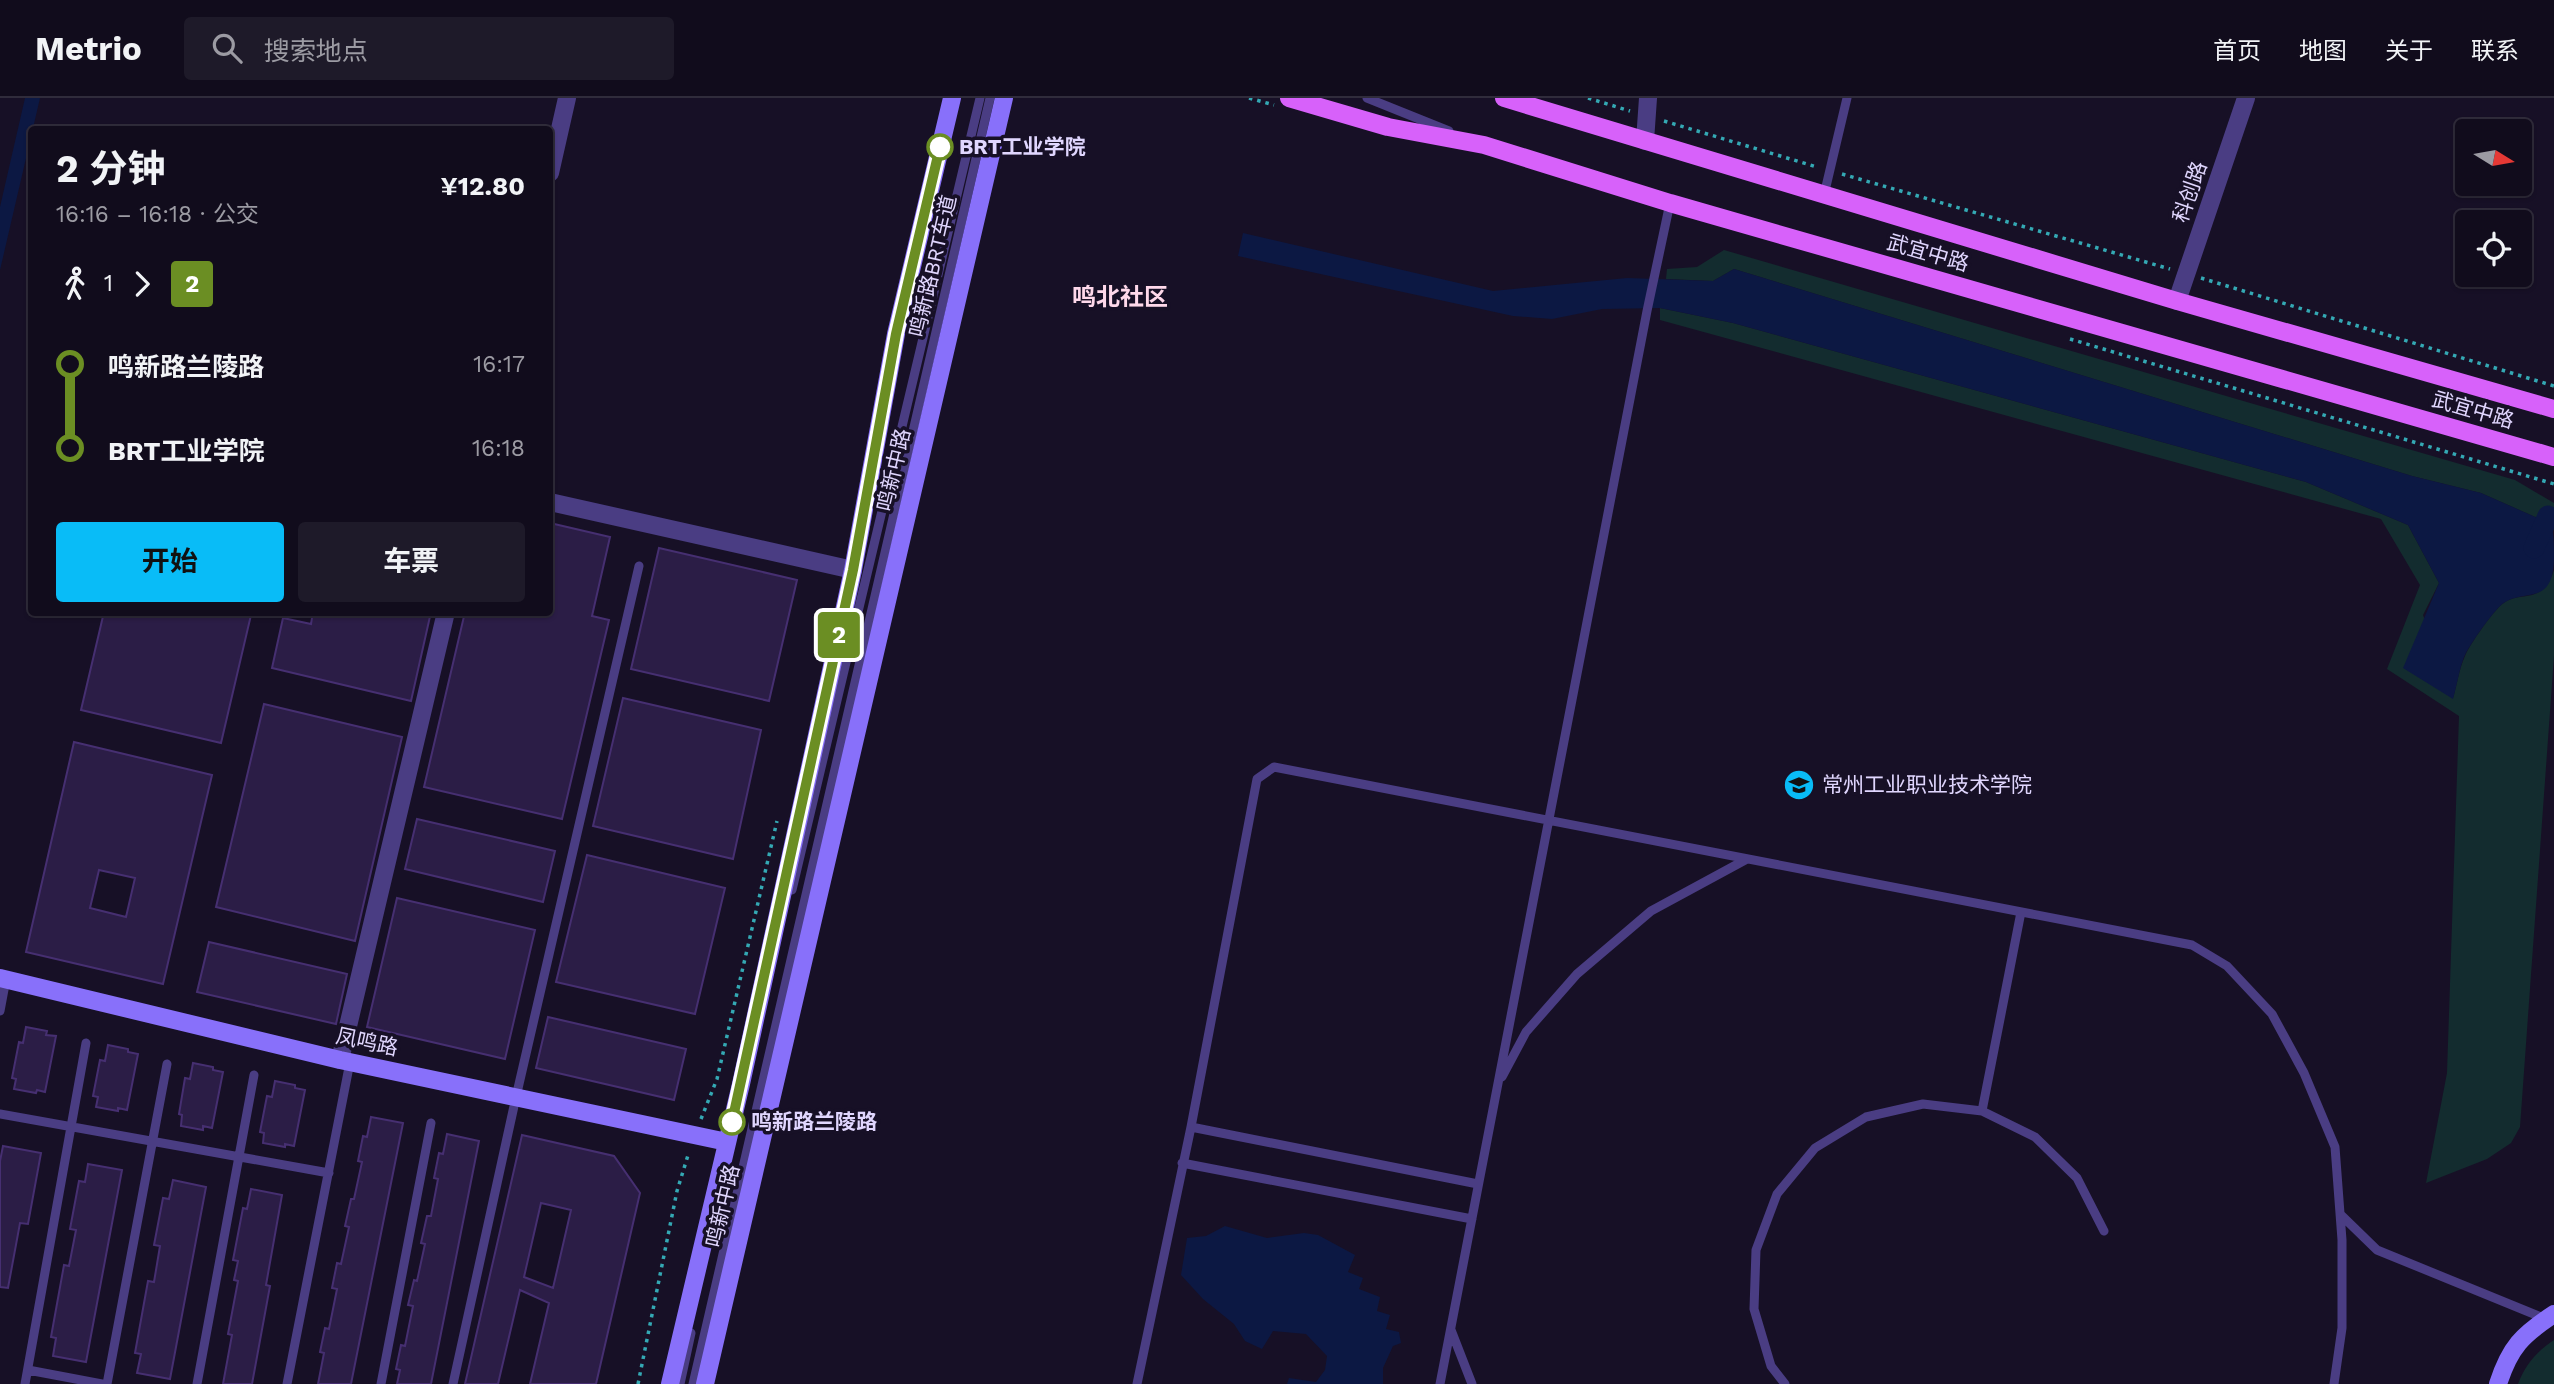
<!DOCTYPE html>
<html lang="zh">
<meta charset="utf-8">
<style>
body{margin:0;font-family:"Work Sans","Noto Sans SC",sans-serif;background:#1e1a29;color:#f1f3f6;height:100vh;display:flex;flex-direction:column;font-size:26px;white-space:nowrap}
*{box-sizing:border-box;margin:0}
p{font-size:23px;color:#9c9ba3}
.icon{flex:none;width:38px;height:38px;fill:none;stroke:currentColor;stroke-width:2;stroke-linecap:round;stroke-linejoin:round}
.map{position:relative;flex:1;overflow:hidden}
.sheet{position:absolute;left:28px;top:28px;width:525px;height:490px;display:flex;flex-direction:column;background:#110c1c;border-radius:7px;box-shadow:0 2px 5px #0004,0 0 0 2px #302c3b}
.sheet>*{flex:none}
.badge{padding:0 14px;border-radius:5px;font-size:24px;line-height:46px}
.needle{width:46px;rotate:101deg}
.buttons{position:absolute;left:2455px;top:21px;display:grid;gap:14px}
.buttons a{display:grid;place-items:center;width:77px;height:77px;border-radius:7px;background:#110c1c;box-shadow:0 2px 5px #0004,0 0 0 2px #302c3b;font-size:35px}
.map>.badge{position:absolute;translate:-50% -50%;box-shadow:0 0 0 4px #fff}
.legs{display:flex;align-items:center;gap:10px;height:77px;padding:0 28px;font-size:23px}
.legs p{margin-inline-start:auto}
.head{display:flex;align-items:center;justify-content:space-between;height:119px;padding:0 28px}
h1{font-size:38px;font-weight:700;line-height:52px}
.button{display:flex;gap:14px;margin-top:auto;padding:14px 28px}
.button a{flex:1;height:80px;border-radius:7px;background:#09bcf7;color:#111;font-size:28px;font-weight:700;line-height:80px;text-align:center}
.button a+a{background:#1e1a29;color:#f1f3f6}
ul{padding:0 28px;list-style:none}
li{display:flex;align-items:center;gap:24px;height:84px;font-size:26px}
li i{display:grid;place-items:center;width:10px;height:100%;margin:0 9px;background:currentColor}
li i::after{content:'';width:18px;height:18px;margin:-9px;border:5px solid;border-radius:50%;background:#110c1c}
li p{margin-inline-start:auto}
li:first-child i{background:linear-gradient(#0000 50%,currentColor 0)}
li:last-child i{background:linear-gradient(currentColor 50%,#0000 0)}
header{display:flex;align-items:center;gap:42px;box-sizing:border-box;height:98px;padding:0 35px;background:#110c1c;border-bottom:2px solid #302c3b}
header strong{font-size:33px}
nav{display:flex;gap:38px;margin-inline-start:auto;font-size:24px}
.search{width:490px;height:63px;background:#1e1a29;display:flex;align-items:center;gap:18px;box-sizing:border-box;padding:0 24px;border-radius:7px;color:#9c9ba3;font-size:26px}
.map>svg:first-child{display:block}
</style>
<header>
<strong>Metrio</strong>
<div class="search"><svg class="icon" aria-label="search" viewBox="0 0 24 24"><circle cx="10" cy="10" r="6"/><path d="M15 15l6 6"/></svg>搜索地点</div>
<nav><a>首页</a><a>地图</a><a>关于</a><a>联系</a></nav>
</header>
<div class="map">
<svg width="2554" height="1286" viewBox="0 0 2554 1286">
<rect width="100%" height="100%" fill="#171026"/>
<!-- green -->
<path fill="#132c2f" d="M1724 152 2515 382 2554 405V433L2551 426 2481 395 2412 378 1734 171 1713 183 1666 181 1667 171 1697 169Z
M1660 210 1733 225 2306 384 2408 427 2439 485 2423 517 2453 600C2457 587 2459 571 2465 558 2470 546 2490 518 2499 509 2519 489 2541 511 2554 472V558L2520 1029 2511 1045 2487 1061 2426 1085 2447 975 2459 618 2387 571 2420 487 2381 421 1660 222Z
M2554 1242V1286H2518C2525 1267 2537 1253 2554 1242Z"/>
<!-- water -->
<path fill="#0c1843" d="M25 0H40L0 172V109Z
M1243 135 1493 193 1627 180 1713 183 1734 171 2412 378 2481 395 2551 426C2554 436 2554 447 2554 458 2554 514 2520 486 2498 510 2488 521 2470 546 2464 559 2459 572 2457 587 2453 601L2403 570 2439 485 2408 427 2306 384 1733 225 1660 210 1602 211 1552 221 1513 218 1238 158Z
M1225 1128 1267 1140 1304 1135 1318 1137 1355 1157 1348 1174 1363 1180 1359 1191 1380 1199 1377 1213 1390 1217 1386 1231 1399 1234 1401 1245 1393 1248 1383 1270V1286H1287L1289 1280 1316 1284 1325 1272 1327 1258 1306 1236 1273 1233 1262 1251 1245 1243 1234 1226 1203 1201 1181 1177 1187 1140 1206 1138Z"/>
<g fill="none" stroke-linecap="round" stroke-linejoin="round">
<!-- canal -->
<path stroke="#0c1843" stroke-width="21" d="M2534 450 2548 418"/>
</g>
<!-- building -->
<path fill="#2b1d46" stroke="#462f71" stroke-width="2" fill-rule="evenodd" d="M550 425 610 439 592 518 609 522 562 721 424 689 465 514H550Z
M659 450 797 482 769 603 631 571Z
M104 514H240L251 517 221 645 81 612Z
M313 514H431L411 603 272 570 283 520 311 526Z
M623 600 761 632 733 761 593 728Z
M264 606 402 639 355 843 216 809Z
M74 644 212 677 163 886 26 854ZM99 772 135 780 126 819 90 810Z
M417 721 555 753 543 804 405 771Z
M587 757 725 790 695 916 556 884Z
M397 800 535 832 505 961 367 929Z
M209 844 347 876 336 926 197 894Z
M548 919 686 951 674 1002 536 970Z
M26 929 47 933 46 937 56 938 45 994 37 992 36 995 14 991 16 981 12 980 19 944 23 945Z
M108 947 128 951V954L138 956 127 1012 118 1010V1013L96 1009 98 999 93 998 100 962 105 963Z
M193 965 213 969V972L223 974 212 1030 203 1028V1032L181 1028 182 1017 179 1016 185 980 190 981Z
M275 983 295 987V990L305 992 294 1048 285 1046V1049L263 1045 264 1035 260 1034 267 998 272 999Z
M371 1019 403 1025 351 1286H318L324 1255 320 1254 325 1230 329 1231 337 1191 332 1190 337 1165 341 1166 349 1129 345 1128 351 1101H354L362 1064 358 1063 363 1038 367 1039Z
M447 1036 479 1043 431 1286H397L400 1272 396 1271 401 1247 405 1248 413 1208 408 1207 414 1182 417 1183 425 1146 421 1145 427 1118H431L438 1081 434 1080 439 1055 443 1056Z
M522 1037 614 1058 640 1095 596 1286H530L549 1205 520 1192 498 1286H465ZM541 1105 571 1112 553 1190 524 1179Z
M3 1048 41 1055 28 1126 20 1125 8 1190 0 1189V1063Z
M88 1066 122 1072 86 1264 53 1258 56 1240 51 1239 64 1167 69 1168 76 1132 70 1131 79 1083 85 1084Z
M173 1082 206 1089 170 1281 137 1275 141 1256 135 1255 148 1183 154 1184 160 1148 154 1147 163 1100 169 1101Z
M251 1091 282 1097 266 1187 270 1188 252 1286H223L232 1237 228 1236 238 1183 234 1182 238 1163 233 1162 243 1110 247 1111Z"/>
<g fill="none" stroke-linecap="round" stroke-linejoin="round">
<!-- path -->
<path stroke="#34a9b4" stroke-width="3.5" stroke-dasharray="3.5 5" stroke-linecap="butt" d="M1249 0 1274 7
M1588 0 1630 13
M1664 23 1817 69
M1842 76 2170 171
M2201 180 2554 288
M2070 241 2554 386
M701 1021 717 981 777 723
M638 1286 677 1093 689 1054"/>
<!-- lane -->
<path stroke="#4a3d83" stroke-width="9" d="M1367 0 1449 33
M1824 97 1847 0
M792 792 980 0
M0 913 6 881
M1502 979 1526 934 1577 876 1651 813 1747 761
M1982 1013 2021 814
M0 1016 329 1075
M1191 1029 1478 1086
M1182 1065 1472 1121
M2340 1116 2377 1152 2546 1221
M1451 1232 1472 1286
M28 1272 102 1286
M25 1286 86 945
M107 1286 167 966
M197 1286 254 977
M287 1286 350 964
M381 1286 431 1025
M453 1286 516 999 639 468
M680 1286 691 1235
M693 1286 990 0
M1137 1286 1191 1029 1257 681 1274 669 2192 847 2227 868 2272 916 2304 975 2335 1049 2342 1142V1230L2334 1286
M1440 1286 1647 213 1670 105
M1785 1286 1771 1268 1754 1211 1756 1152 1777 1096 1815 1050 1866 1019 1923 1006 1982 1013 2035 1039 2077 1080 2104 1133"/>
<!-- street -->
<path stroke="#4a3d83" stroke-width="18" d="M1645 43 1648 0
M550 75 567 0
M2177 203 2246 0
M550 404 853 472
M340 962 446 514"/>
<!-- secondary -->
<path stroke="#8870fa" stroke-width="18" d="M0 880 340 962 727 1044
M670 1286 741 986 853 472 896 236 952 0
M705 1286 1004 0
M2498 1286C2510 1249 2522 1237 2554 1216"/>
<!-- primary -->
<path stroke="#d761fa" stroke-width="18" d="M1289 0 1388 29 1484 47 1670 105 2554 359
M1504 0 2177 203 2554 311"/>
</g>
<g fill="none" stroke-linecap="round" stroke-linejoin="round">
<!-- line-1 casing -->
<g stroke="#fff" stroke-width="16">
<path id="line-1" d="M732 1024 853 472 896 236 940 49"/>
</g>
<!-- line-1 -->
<use href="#line-1" stroke="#6b8e23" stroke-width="10"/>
</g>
<!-- icons -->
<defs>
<g id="university-disc" transform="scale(1.575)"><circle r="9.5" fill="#09bcf7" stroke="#171026"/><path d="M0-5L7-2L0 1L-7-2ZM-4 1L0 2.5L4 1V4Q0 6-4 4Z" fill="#111"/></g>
</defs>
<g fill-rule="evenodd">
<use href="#university-disc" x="1799" y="687"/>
</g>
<!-- markers -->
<g fill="#fff" stroke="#6b8e23" stroke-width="3.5">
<circle cx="940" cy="49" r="12"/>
<circle cx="732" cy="1024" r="12"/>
</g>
<g text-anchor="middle" stroke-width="7" stroke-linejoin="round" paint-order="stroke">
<!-- stop labels -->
<g font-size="21" font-weight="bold" fill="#e0d6fe" stroke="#171026" text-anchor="start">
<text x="959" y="56">BRT工业学院</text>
<text x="751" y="1031">鸣新路兰陵路</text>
</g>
<!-- street labels -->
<g font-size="21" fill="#e0d6fe" stroke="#171026">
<text transform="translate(2190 94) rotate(-71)" y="7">科创路</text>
<text transform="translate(1928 155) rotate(16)" y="7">武宜中路</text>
<text transform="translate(933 168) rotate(-77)" y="7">鸣新路BRT车道</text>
<text transform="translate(2473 312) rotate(16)" y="7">武宜中路</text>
<text transform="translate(894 372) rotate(-77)" y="7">鸣新中路</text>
<text transform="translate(367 944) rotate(12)" y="7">凤鸣路</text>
<text transform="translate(723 1108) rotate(-77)" y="7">鸣新中路</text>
</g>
<!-- poi labels -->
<g font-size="21" fill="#e0d6fe" stroke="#171026" text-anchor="start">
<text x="1822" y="694">常州工业职业技术学院</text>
</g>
<!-- quarter labels -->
<g font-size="24" font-weight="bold" fill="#fed8ea" stroke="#171026">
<text x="1120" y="207">鸣北社区</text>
</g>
</g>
</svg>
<div class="buttons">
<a><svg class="needle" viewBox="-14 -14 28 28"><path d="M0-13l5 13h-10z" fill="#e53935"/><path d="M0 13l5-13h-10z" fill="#9c9ba3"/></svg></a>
<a><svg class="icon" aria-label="locate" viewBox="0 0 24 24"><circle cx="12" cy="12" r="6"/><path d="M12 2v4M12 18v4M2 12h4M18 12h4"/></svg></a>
</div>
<b class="badge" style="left:839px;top:537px;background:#6b8e23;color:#fff">2</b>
<section class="sheet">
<div class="head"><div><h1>2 分钟</h1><p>16:16 – 16:18 · 公交</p></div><b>¥12.80</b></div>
<div class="legs"><svg class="icon" aria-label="walk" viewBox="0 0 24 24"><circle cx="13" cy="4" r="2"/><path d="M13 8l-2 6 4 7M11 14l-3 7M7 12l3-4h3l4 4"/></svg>1<svg class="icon" aria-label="forward" viewBox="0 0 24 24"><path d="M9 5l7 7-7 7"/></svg><b class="badge" style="background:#6b8e23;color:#fff">2</b></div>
<ul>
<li><i style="color:#6b8e23"></i><b>鸣新路兰陵路</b><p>16:17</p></li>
<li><i style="color:#6b8e23"></i><b>BRT工业学院</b><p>16:18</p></li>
</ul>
<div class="button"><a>开始</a><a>车票</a></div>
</section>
</div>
